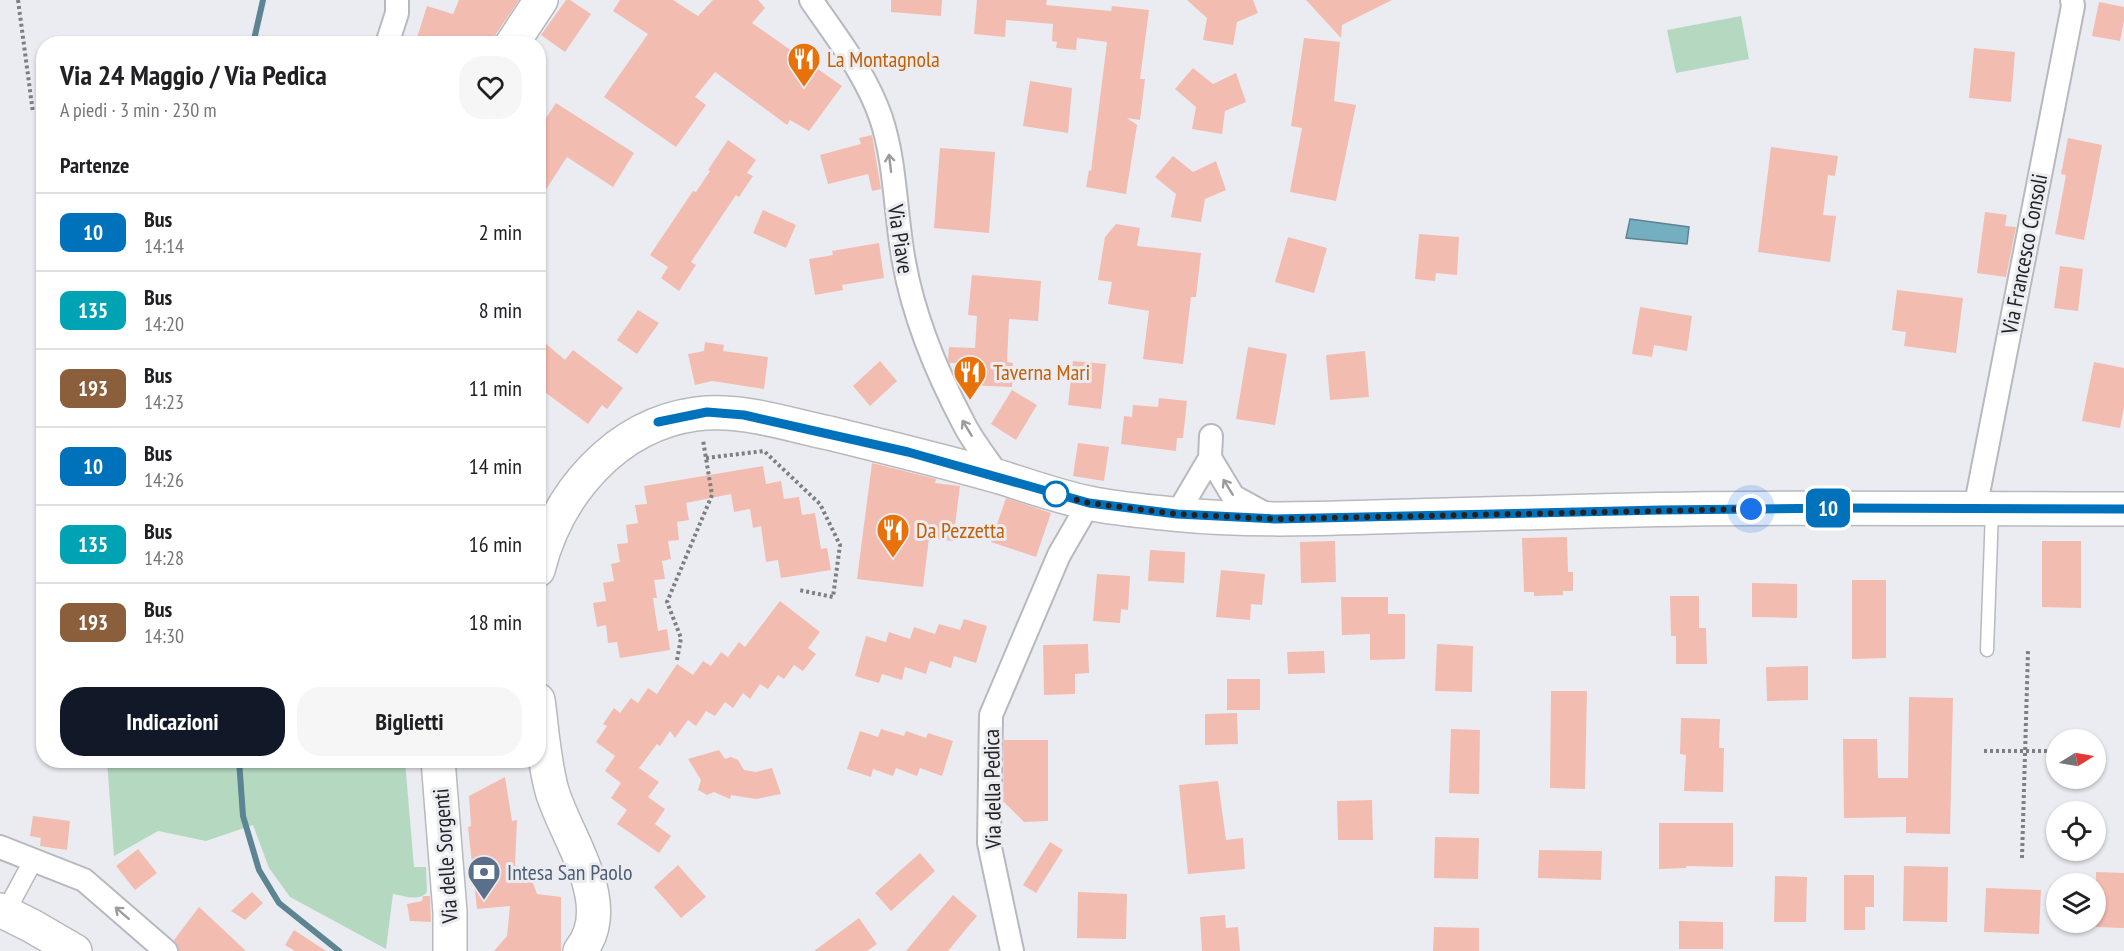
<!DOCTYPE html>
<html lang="it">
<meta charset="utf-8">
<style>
body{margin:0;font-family:"PT Sans Narrow",sans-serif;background:#f6f6f6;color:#202124;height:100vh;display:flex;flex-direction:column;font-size:22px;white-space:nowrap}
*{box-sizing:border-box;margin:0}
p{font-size:20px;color:#757577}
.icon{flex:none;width:33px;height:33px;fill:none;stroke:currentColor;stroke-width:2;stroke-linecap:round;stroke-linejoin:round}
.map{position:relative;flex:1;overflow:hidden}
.details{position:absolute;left:36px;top:36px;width:510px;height:732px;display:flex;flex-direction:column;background:#fff;border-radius:24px;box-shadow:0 2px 4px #0004}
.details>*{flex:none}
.badge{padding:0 12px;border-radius:9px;font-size:21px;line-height:39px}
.needle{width:39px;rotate:79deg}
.fabs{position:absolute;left:2046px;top:729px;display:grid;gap:12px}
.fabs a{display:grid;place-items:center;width:60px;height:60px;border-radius:50%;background:#fff;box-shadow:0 2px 4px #0004;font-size:30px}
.you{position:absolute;width:30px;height:30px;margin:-15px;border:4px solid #fff;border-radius:50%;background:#1a73e8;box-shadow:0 0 0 9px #1a73e833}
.map>.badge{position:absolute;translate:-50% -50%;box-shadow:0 0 0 3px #fff}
h2{padding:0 24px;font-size:22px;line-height:54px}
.round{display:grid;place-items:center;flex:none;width:63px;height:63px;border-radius:24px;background:#f6f6f6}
.headline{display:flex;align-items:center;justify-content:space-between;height:102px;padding:0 24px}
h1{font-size:28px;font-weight:800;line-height:45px}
.primary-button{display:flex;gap:12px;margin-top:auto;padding:12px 24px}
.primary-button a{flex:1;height:69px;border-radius:24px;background:#111827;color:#fff;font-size:24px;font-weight:800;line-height:69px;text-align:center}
.primary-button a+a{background:#f6f6f6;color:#202124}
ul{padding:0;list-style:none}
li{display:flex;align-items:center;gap:18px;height:78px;padding:0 24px;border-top:2px solid #e0e0e0}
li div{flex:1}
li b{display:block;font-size:22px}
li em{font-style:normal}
li .badge{min-width:66px;font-weight:700;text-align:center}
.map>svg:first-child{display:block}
</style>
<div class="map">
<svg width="2124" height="951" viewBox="0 0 2124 951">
<rect width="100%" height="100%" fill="#ebecf1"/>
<!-- green -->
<path fill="#b5d9c0" d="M1741 16 1749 59 1676 73 1667 30Z
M107 761H405L414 867H426L427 892C419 902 405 896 393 894L386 949 290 897 269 868 253 825 206 841 158 831 114 856Z"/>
<!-- water -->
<path fill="#74aec1" stroke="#5c8492" stroke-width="1.5" d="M1630 219 1689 227 1687 244 1626 238Z"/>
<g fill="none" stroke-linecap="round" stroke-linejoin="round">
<!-- stream -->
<path stroke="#5c8492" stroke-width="6" d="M253 44 263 0
M239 760 243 816 259 870 279 903 339 951"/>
</g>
<!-- building -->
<path fill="#f3bcb0" d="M459 0H519L496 34 493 44H415L427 6 453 14Z
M566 0H570L591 14 565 52 541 35Z
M620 0H673L698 16 713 0H758L765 8 752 23 842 86 809 131 790 120 787 125 715 72 695 97 706 105 676 147 604 97 648 34 613 11Z
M891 0H942L941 16 891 12Z
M977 0H1047L1046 5 1111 11 1112 6 1149 10 1140 79H1145L1140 120 1127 118 1137 125 1126 194 1086 187 1089 170 1091 171 1107 42 1077 38 1076 50 1056 48 1057 42 1052 41 1053 24 1006 20 1005 37 974 34Z
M1187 0H1253L1258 13 1237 22 1233 45 1203 40 1207 18Z
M1306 0H1392L1342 25 1341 38Z
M2099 2 2124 7V21L2120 41 2092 36Z
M1304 38 1340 42 1334 101 1356 105 1336 201 1290 192 1302 128 1291 126Z
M1974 48 2015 52 2011 102 1969 98Z
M1193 68 1213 84 1236 73 1246 102 1225 111 1222 134 1192 129 1196 107 1175 89Z
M1030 81 1072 88 1068 133 1023 126Z
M556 103 634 153 613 187 567 157 538 202V130Z
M872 135 881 189 872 191 868 174 828 184 820 155 861 144 859 138Z
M2068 138 2102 145 2084 240 2055 234 2066 175 2061 174Z
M728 140 756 160 747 173 753 176 739 197 736 195 691 262 696 265 679 291 661 278 668 267 650 255 693 191 696 192 710 171 708 170Z
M1771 147 1838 156 1835 176 1828 175 1823 215 1836 216 1830 262 1758 252Z
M940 148 995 152 989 233 934 228Z
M1173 156 1193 172 1216 161 1226 190 1205 199 1201 222 1171 217 1176 194 1155 177Z
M763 210 796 225 786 248 753 233Z
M1985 212 2007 215 2005 226 2016 227 2006 277 1977 273Z
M1116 224 1140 228 1137 246 1201 253 1196 297H1191L1183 364 1143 359 1149 311 1108 304 1112 282 1098 280 1105 237Z
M1419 234 1459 237 1457 275 1436 273 1435 281 1415 279Z
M1288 237 1327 248 1314 293 1275 282Z
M879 243 884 278 842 285 843 290 815 295 809 259 833 255 832 251Z
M2060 266 2083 269 2078 311 2054 308Z
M972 275 1041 281 1038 321 1009 319 1007 362 1013 363 1012 387 964 385 965 363H949L948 359 949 347 975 348 977 316 968 315Z
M1897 290 1963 298 1956 353 1904 346 1906 332 1892 330Z
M1640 307 1692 316 1687 351 1654 345 1652 357 1632 354Z
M638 310 659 323 637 354 617 340Z
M538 337 565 360 573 350 623 388 607 409 602 405 588 424 538 387Z
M705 342 724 345 723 351 768 357 764 389 712 381 695 385 688 354 704 351Z
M1248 347 1287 354 1275 425 1236 419Z
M1365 351 1369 397 1330 400 1326 355Z
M880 361 897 381 870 406 853 386Z
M1073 361 1106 364 1101 409 1068 405Z
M2094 362 2124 368V407L2120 428 2082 421Z
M1012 390 1037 405 1016 440 991 424Z
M1159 398 1187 401 1183 438H1177L1176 451 1121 444 1124 416 1132 417 1133 405 1158 407Z
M1078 443 1109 447 1104 481 1073 476Z
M872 463 936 479 935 483 960 486 953 541 929 538 923 587 857 579Z
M763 466 766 484 781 481 784 499 799 497 802 515 815 513 821 549 827 548 831 570 781 578 778 560 766 562 761 526 753 528 750 509 734 512 731 494 686 503 689 520 677 522 679 540 668 541 671 559 662 561 665 579 654 580 657 598H653L658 631 667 629 670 650 620 658 617 642 608 643 606 625 597 627 593 603 606 601 603 583 614 581 611 564 620 562 617 544 628 543 626 525 638 523 635 505 647 504 644 486Z
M1006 498 1051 513 1036 557 991 542Z
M1567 537 1568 572H1573V591H1563V595L1534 596V592H1524L1522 538Z
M1335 541 1336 582 1301 583 1300 542Z
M2042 541H2081V608L2042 607Z
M1150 550 1185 552 1184 583 1148 581Z
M1221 570 1265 574 1262 605 1251 604 1250 620 1216 617Z
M1097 574 1130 576 1128 610 1121 609 1120 623 1093 621Z
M1852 580H1886V658L1852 659Z
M1752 583 1797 584V618L1752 617Z
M1670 596H1699V628H1706L1707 664H1676V636H1671Z
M1341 597H1388V614H1405V659L1370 660V634L1342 635Z
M780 601 820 632 808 648 816 654 803 671 794 665 784 679 778 675 768 689 760 684 750 699 743 693 733 708 725 702 715 716 706 711 696 726 688 720 675 738 670 731 660 746 657 744 639 768 659 782 648 797 665 809 655 824 671 836 659 853 617 824 627 810 611 798 621 783 605 771 615 756 596 742 607 726 603 724 614 708 620 713 631 698 638 703 648 688 657 694 677 664 693 675 703 661 711 666 721 652 728 657 739 642 745 647Z
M964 619 987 626 976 663 954 656 951 668 930 661 926 674 905 667 902 680 882 674 879 683 855 676 866 636 886 642 889 632 910 639 914 627 935 634 939 624 960 630Z
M1088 644 1089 673 1075 674V694L1044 695 1043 645Z
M1437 644 1473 646 1472 692 1435 691Z
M1324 651 1325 673 1288 674 1287 652Z
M1808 666V700L1767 701 1766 667Z
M1227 679H1260V710H1227Z
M1551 691H1587L1585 789 1550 788Z
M1909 697 1953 698 1950 834 1906 833V817L1844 818 1843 739H1877L1878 778H1908Z
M1237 713 1238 744 1205 745V714Z
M1681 718 1720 719 1719 748H1724L1723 792 1684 791 1686 755 1680 754Z
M881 729 904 736 906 731 926 738 928 733 953 741 942 776 920 768 917 776 896 768 893 776 873 769 871 777 847 769 860 731 878 737Z
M1451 729 1480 730 1479 794 1449 793Z
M1004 740H1048V821L1024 822 1003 801Z
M719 750 725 759 731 757 738 760 744 770 756 772 772 768 781 794 756 799 731 795 730 799 714 792 707 795 698 790 701 780 688 759Z
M505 777 512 821 517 820 515 865 529 872 537 894 561 897V951H494L507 936 510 906 477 909 468 827 471 826 469 796Z
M1218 781 1226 840 1243 838 1245 869 1188 874 1179 785Z
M1372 800 1373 840H1338L1337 801Z
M33 816 70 821 67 850 40 846 41 838 30 836Z
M1659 823H1733V867L1686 866V868L1659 869Z
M1435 837 1479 838 1478 879 1434 878Z
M1050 842 1063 850 1036 893 1023 885Z
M138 849 157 873 135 890 116 866Z
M1539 850 1602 851 1601 880 1538 878Z
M920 853 935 871 891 911 875 893Z
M678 865 706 897 681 918 654 887Z
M1904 866 1948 867 1947 922 1903 921Z
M2096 872 2124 873V928L2096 927Z
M1844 875H1874V907H1865V930H1844Z
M1775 876 1807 877 1806 922H1774Z
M1986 888 2041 890 2039 934 1984 932Z
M252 892 263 903 245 920 231 911Z
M1078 892 1127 894 1126 939 1077 938Z
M953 895 977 916 948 951H906Z
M423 896H430L431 922 410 921 407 904 422 901Z
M199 907 228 934 246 951H179L178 946 174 940Z
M1225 915 1226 928 1238 927 1240 951H1202L1200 917Z
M859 918 877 944 867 951H814Z
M1679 921 1723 922V949H1679Z
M1434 927 1479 928V951H1433Z
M294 930 326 951H295L285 945Z"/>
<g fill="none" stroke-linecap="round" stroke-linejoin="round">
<!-- service casing -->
<g stroke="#b8b9be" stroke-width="15">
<path id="service" d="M1987 650 1992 510"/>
</g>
<!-- pedestrian casing -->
<g stroke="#b8b9be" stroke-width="21">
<path id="pedestrian" d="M5 913 34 859"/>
</g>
<!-- minor casing -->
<g stroke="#b8b9be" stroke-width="26">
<path id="minor" d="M811 0C837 38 866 74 881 118 896 163 895 214 904 262 914 318 937 373 964 424 973 442 988 460 999 477
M387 44 397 13V0
M1210 458 1211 436
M1975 509 2073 6 2072 0
M1177 514 1210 458 1233 496 1269 516
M0 847 84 880 166 951
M1012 951 989 843 991 715 1059 555 1089 503"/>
</g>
<!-- secondary casing -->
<g stroke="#b8b9be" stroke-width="36">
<path id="secondary" d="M512 44 541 0
M538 570C557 493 616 425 696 414 740 408 786 424 829 433 886 447 943 461 1000 477 1029 486 1059 497 1089 503 1116 509 1145 511 1173 514 1240 521 1307 519 1374 517 1447 515 1520 513 1593 511 1770 506 1947 509 2124 509
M538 700C542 730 544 762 552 791 566 838 618 905 580 951
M438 760 450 912V951
M0 910 32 926 75 951"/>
</g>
<!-- path -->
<path stroke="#7f7f83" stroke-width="4" stroke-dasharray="3 3" stroke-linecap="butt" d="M18 0 33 113
M706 458 764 451 820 504 840 545 833 597 799 590
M677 660 681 638 667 602 712 495 703 440
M1984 751H2056
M2022 858 2028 651"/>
<!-- service -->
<use href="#service" stroke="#fff" stroke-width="12"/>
<!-- pedestrian -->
<use href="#pedestrian" stroke="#fff" stroke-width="18"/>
<!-- minor -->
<use href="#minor" stroke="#fff" stroke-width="22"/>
<!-- secondary -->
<use href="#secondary" stroke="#fff" stroke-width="33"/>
</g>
<!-- one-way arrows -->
<defs><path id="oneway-shaft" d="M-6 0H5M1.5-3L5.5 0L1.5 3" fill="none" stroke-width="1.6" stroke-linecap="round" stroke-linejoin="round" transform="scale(1.5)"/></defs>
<g stroke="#9c9c9d">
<use href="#oneway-shaft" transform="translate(890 163) rotate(-97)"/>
<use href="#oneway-shaft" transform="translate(967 428) rotate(-121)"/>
<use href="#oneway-shaft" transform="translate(1228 487) rotate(-122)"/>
<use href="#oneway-shaft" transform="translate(122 913) rotate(-139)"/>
</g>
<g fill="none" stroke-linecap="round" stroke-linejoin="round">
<!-- line casing -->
<g stroke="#fff" stroke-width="14">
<path id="line" d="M658 422 707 412 744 415 908 452 1089 503 1177 514 1275 519 1661 510 1839 508 2124 509"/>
</g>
<!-- line -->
<use href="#line" stroke="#0072bc" stroke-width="9"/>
<!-- walk -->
<path stroke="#232325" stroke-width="6" stroke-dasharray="0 10.8" d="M1056 494 1089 503 1177 514 1275 519 1751 509"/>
</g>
<!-- icons -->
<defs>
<g id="restaurant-pin" transform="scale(1.725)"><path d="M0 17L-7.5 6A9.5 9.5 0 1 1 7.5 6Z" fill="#e8710a" stroke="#ebecf1"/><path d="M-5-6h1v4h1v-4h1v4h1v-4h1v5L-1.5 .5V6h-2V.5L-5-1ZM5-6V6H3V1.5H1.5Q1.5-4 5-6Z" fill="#fff"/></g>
<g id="bank-pin" transform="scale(1.725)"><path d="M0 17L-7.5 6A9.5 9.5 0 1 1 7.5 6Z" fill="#5c6f8a" stroke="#ebecf1"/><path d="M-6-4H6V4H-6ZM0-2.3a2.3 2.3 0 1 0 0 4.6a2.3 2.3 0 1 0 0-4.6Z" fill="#fff"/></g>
</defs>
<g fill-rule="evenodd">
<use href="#restaurant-pin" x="804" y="59"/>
<use href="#restaurant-pin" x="970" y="372"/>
<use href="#restaurant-pin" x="893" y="530"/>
<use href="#bank-pin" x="484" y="872"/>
</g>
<!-- markers -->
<circle fill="#fff" stroke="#0072bc" stroke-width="3" cx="1056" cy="494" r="12"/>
<g text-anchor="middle" stroke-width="6" stroke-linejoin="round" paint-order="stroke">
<!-- food labels -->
<g font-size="22" fill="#c56008" stroke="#ebecf1" text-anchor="start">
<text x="827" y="67">La Montagnola</text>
<text x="993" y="380">Taverna Mari</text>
<text x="916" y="538">Da Pezzetta</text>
</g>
<!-- street labels -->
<g font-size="22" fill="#232325" stroke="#ebecf1">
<text transform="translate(901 239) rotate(81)" y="8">Via Piave</text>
<text transform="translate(2024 254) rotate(-79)" y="8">Via Francesco Consoli</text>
<text transform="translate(992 789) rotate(-91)" y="8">Via della Pedica</text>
<text transform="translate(445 856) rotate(-94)" y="8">Via delle Sorgenti</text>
</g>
<!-- service labels -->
<g font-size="22" fill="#4e5e75" stroke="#ebecf1" text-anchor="start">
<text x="507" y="880">Intesa San Paolo</text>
</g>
</g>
</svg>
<div class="fabs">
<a><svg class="needle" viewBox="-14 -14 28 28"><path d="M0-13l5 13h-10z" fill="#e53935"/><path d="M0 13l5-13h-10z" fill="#757577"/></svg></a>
<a><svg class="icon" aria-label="locate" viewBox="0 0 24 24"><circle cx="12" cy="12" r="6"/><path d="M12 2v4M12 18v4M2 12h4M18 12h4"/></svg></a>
<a><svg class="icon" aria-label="layers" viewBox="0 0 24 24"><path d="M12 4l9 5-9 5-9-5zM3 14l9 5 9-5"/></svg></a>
</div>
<div class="you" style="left:1751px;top:509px"></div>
<b class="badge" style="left:1828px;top:508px;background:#0072bc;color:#fff">10</b>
<section class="details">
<div class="headline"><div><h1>Via 24 Maggio / Via Pedica</h1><p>A piedi · 3 min · 230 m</p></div><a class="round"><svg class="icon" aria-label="heart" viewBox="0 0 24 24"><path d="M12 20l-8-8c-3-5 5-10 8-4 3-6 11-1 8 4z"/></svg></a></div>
<h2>Partenze</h2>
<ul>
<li><span class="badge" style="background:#0072bc;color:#fff">10</span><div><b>Bus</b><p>14:14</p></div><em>2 min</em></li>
<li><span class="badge" style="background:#00a3b4;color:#fff">135</span><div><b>Bus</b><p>14:20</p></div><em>8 min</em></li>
<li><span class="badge" style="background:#8b5e3c;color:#fff">193</span><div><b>Bus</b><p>14:23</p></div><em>11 min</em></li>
<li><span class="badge" style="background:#0072bc;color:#fff">10</span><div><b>Bus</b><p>14:26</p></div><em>14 min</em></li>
<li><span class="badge" style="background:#00a3b4;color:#fff">135</span><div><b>Bus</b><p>14:28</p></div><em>16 min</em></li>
<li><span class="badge" style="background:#8b5e3c;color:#fff">193</span><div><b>Bus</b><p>14:30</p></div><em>18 min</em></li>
</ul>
<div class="primary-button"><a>Indicazioni</a><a>Biglietti</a></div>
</section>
</div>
